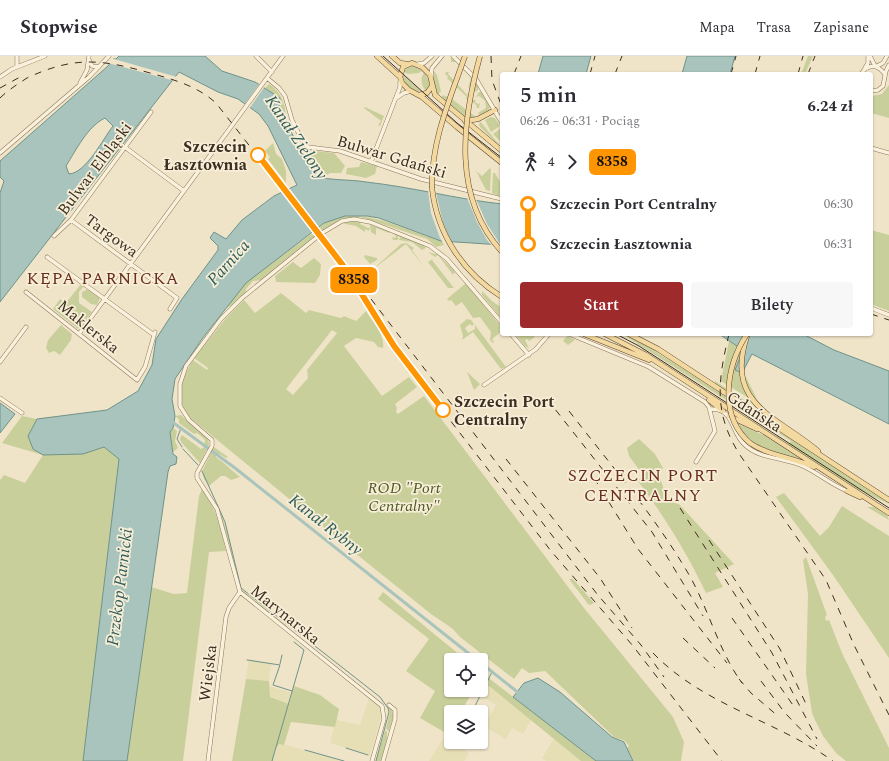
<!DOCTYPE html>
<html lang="pl">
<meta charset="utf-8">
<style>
body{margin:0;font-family:Spectral,serif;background:#f7f7f7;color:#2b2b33;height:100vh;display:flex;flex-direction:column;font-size:15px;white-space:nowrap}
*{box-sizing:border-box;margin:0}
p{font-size:13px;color:#7c7c81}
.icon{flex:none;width:22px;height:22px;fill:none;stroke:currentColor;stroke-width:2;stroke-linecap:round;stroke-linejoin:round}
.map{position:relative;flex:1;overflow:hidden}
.side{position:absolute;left:500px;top:16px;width:373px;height:264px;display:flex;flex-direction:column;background:#fff;border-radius:4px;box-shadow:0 1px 3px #0004}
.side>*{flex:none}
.badge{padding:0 8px;border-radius:6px;font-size:14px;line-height:26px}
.buttons{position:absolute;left:444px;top:597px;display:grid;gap:8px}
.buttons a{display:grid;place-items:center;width:44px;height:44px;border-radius:4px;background:#fff;box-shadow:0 1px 3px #0004;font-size:20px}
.map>.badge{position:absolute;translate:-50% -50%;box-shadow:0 0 0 2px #fff}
.legs{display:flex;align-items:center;gap:6px;height:44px;padding:0 20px;font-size:13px}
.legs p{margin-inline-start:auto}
.overview{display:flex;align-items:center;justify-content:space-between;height:68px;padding:0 20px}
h1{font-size:22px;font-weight:600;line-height:30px}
.action{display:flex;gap:8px;margin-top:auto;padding:8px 20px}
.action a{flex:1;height:46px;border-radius:4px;background:#9e2a2b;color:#fff;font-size:16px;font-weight:600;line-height:46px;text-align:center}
.action a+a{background:#f7f7f7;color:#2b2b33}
ul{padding:0 20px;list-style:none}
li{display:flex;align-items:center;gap:14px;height:40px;font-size:15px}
li i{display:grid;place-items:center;width:6px;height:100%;margin:0 5px;background:currentColor}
li i::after{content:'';width:10px;height:10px;margin:-5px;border:3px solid;border-radius:50%;background:#fff}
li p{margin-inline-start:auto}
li:first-child i{background:linear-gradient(#0000 50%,currentColor 0)}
li:last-child i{background:linear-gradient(currentColor 50%,#0000 0)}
header{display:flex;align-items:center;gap:24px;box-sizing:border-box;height:56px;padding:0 20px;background:#fff;border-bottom:1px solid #e1e1e2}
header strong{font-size:19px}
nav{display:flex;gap:22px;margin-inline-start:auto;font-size:14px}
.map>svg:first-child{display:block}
</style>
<header>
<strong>Stopwise</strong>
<nav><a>Mapa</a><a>Trasa</a><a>Zapisane</a></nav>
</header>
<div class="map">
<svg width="889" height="705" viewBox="0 0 889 705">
<rect width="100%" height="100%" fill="#f0e4c8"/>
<!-- farmland -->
<path fill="#e6deb5" d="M249 603 271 607 269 625 246 623Z
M269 630 293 637 289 648 270 641Z
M489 630 531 664 523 678 512 672 506 683 485 671 481 676V664L486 666 496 649 482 640Z
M369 642 380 650 382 658 370 699 330 687 336 664 360 669Z
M554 682 581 705H546L542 702Z
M443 683 469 697 464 705H429Z
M279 687 343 705H273L275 693Z"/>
<!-- green -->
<path fill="#c9cf9b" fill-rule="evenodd" d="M451 0 479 29 478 34 474 36 470 31 468 32 471 22 456 6H451Z
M808 0H813L805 18H801Z
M412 10 422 14 419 17 408 18 403 15Z
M433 14 437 19 441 35 438 39 435 32Z
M446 16H449L448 18 472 44H476L475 46 478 48 480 47 479 52H476L477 50 472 45 469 46 466 42 467 41 454 29 452 30V27L448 23 446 24 448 22 447 19H445Z
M424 17C429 23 432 29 426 35 421 30 420 22 424 17Z
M402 18 422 36C413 36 403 28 402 18Z
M269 28C283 37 285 50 287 65L279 54 280 42 265 32Z
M889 29V62L871 57V40L882 38Z
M479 36H482L490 50 489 54 479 59 478 57 486 52 485 45 479 40 476 41Z
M443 39 452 43 476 61 465 62 441 42Z
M365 51 384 60 380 70 378 69 381 65 364 52Z
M491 61 495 62 500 70 491 76 485 64Z
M480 65 502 92 481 72 479 69Z
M501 72 502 87 493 78Z
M273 87 276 98 282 103 286 115V127L268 103 270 101 265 95Z
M306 94 334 97 345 110 341 117H330L322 122 315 120 300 95Z
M361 106 377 110 375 118 366 122 346 118 347 112 359 111Z
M490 112 491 114 490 135 486 134 476 115 482 120Z
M493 117H495L502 129V141L492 137Z
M345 160C380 158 408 176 442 185L444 189 436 191 427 183 361 161 341 163 321 176 318 173 324 167Z
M349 165 362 166 422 187 426 192 422 194 412 186 399 184 400 181 398 180V184H393L392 181 395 182 396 180 390 175 389 177 376 172V179L371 176 370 169 361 166 360 168 368 172 370 171 369 175 365 173V176L356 170 341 167Z
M871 174 889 179V255L871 248Z
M311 178 317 180 261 224 253 225 246 233V236L231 250 227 251 246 226Z
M406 187 414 192 412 194 424 211 406 188 372 214 401 188Z
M428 196 439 199 455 216 453 219 438 199 435 201Z
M365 199 377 202V204L370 208 364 201Z
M314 202 321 208 320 219 315 227 276 226 275 220 293 206 301 212Z
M434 202 432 204 454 232H448L428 206Z
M466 227 502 272V275L492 283 494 286 493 287 490 284 491 276 480 261 473 262 462 246 456 250 451 244 449 245 447 243Z
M81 228 84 230 79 236V247L92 256 78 273 53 253 60 243 66 247Z
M88 233 100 242 97 249 91 248 82 241V236Z
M482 235 492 245 502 252V263L482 239Z
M281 237 306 257 309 254 341 262 344 260 356 265 366 255C373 266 385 279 383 292L378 291 374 286 356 282 344 290 382 340 409 321 417 331 395 348 397 352 396 356 398 358 424 340 584 552 673 661 684 686 681 705H633L627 692 629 690 625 685 614 681 545 615 529 617 522 612 514 623 460 581 453 573 431 558 365 505 188 360C175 343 182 321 193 304L207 314 208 312 194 302 226 262 244 244 255 257ZM332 274 337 277 307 314 308 322 293 339 286 333Z
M467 263 471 264 474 268 472 270 470 268 465 272 468 277 475 273V269L506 311 501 313 473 276 462 284 463 280 460 269Z
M61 269 72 278 71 284 60 299 54 295 49 297 46 292 48 284Z
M515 278H532L535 281 529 285 527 283 525 284 529 292 525 290Z
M622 278 644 288 699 323 887 445 889 448 857 433 625 283 789 388 791 385Z
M567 280 575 284 568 289 563 285Z
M729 285 743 294 742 317 747 323 760 349 721 325Z
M467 316 480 328 474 334Z
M715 325 744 344 751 351 715 329Z
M181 359 208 383 209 389 200 407 181 386 180 382 182 379 201 393 204 391 205 384 197 377 194 378 179 367V363L175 360Z
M22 360 37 363 28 380 83 398 104 391 119 403 83 705H0V424L4 419 25 427 43 399 2 387Z
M737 367 765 380 802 404C774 398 752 392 737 367Z
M173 372 177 375 175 385 178 392 173 396 170 376Z
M639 383 655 398 663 412 659 418C663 429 665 446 679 448L734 508 715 517 723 531 706 537C687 497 664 460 638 425L643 419 629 400 627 392Z
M214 391 228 401 226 402 219 398 216 400V401C225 407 231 414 240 421L231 424 225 420H221L209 430 204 423 202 415Z
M202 433C216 451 221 473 226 495L209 496 183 705H127L151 531 174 538 187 537 199 440Z
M784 437 820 480 829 471 842 450 889 480V602L833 519 776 441Z
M218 448 227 475 241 533 287 570 286 571 241 535 227 480 217 449Z
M867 451H874L887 459 889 464Z
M806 501 827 559 825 561 826 565 829 564 842 597 889 692V705H846L836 697 823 680 815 664 812 657 806 618 808 538 803 504Z
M569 523H573L594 547 590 549 588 548Z
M383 536 466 604H451V634H481V616L596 705H581L489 630 482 640 473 635 462 654 463 656H451V680L420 662 435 635 406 615 429 583 378 543Z
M246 623 269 625 270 641 289 648 294 630 320 639 339 653 335 671 291 666 284 689 279 688 275 693 273 705H232Z
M388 650C398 658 391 666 389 675L386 673 390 656Z
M385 674 387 676V686L382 705H376Z"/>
<!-- water -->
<path fill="#a9c4bc" stroke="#6f938a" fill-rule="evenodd" d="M119 0H205L222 15 255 26 280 42 279 54 289 69V72L315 120C332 125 348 123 366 126 412 131 456 143 502 148V189L441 185 379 162 367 160H345L324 167 246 227 202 283 175 323 172 343 175 360 173 372 170 376 173 398 177 401 176 408 170 410 168 416 127 705H83L119 403 104 391 83 398 43 399 33 393 28 380 37 363 107 354 138 335 152 309 156 283 182 243 218 194V190L210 182 214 176 226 183 242 164 274 140 297 129 268 70 259 58 238 43 218 36 179 16 0 246V137L4 125 0 121V105L108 10 113 3H116ZM105 62 113 70C103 83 86 117 69 118L66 110C76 94 88 70 105 62Z
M543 0H591L586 18H538Z
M687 0H735L730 18H682Z
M719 278H803L834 294 889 315V368L752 298 742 317 735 314 743 294Z
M0 347 15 358 0 377Z
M538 622 560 636 612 681 624 686 633 705H596L513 641 524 627Z"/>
<!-- pier -->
<path fill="#f0e4c8" d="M111 2 114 3 177 21 175 25 108 7Z
M260 27 265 30 249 53 244 49Z
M287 131 319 173 315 176 283 134 282 133Z
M428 135 436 137 443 167 452 188 443 187 440 182 431 157Z
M467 142 476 143 487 168 502 191 492 190 487 184 477 166Z"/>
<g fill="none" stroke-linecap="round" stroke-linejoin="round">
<!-- stream -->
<path stroke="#6f938a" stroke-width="1" d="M181 372 177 383 182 391
M183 393 198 409
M202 415 225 466 241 532 380 641 388 652 389 656 376 705
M247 604 280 609 273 629 292 635
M280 608 282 599
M472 656 492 616
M346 692 368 699
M305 694 344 705
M272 705 304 594 294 586"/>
<!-- canal -->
<path stroke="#a9c4bc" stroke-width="3" d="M171 365 235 412 477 604
M481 607 520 638"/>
<!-- minor casing -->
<g stroke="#8d765c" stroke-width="4.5">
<path id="minor" d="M256 0 272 16
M453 0 476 23 502 67
M870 0 875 10
M89 4 92 10 99 11
M418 8 424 7 432 0
M877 10 883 7 887 0
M17 11V0
M865 12 868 7V0
M861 18C867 8 879 8 885 19
M431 20 432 12 442 0
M0 21 12 13 45 0
M267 22 279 32 285 40 292 64 303 86 308 91 340 95 421 123 502 143
M80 27 87 14 89 0
M871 35 878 34 883 30 886 15 889 9
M395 43 404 37 411 35
M126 92 184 135
M871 92 889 97
M0 97 89 21 109 0
M371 106 400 31V25
M71 164 177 242 170 253
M54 180 71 164 151 56
M47 201 154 279
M26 236 137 324 145 311 155 276
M871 252 889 259
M79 278 283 0
M511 278 529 299
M569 278 649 311 705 346 709 351 715 375 696 406
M0 306 26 271
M484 329 536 293 549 278
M0 342 22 357
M710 353C735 352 730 376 745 389 761 404 785 401 805 411 819 418 832 429 847 435
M208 705 226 561 229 552 240 536
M372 705 384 663 382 650 240 536 217 453 197 422V417L212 390V384L189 364 180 350V328L186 310 221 263 242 242 322 177 342 165 354 163 370 166 430 190 447 203 502 267
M383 705 395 663V654L389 649"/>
</g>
<!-- major casing -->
<g stroke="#5b4430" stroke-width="5.5">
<path id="major" d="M377 0 399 20
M392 0 400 7 407 8
M419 39 427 37 432 30
M465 65 478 63 495 54
M502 95 435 39 430 19 422 11 412 7 403 11 400 21 402 27 409 34 422 41 457 71 502 107
M432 132C437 178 463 217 502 241
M584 278 649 304
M605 278 646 299 889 457
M629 278 658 293 889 444
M747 280C724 349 777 360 818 395
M709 344 723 355
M729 360 757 373
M750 387C769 400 793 401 814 411
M847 435 860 441"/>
</g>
<!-- minor -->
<use href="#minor" stroke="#faf1dc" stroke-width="3.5"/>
<!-- major -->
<use href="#major" stroke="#f3d9a0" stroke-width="4.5"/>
<!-- tram -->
<path stroke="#3d2e20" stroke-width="1" d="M383 0 457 67 502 102
M616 278 639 290 889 452"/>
<!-- rail -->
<path stroke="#3d2e20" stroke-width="1" stroke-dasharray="7 7" stroke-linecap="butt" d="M491 0 492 24 502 51
M514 18 521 0
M590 18 595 0
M615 18 622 0
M731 18 736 0
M755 18 760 0
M798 18 803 0
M808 18 815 0
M0 32 20 21
M0 42C8 34 18 28 27 22 74 0 101 3 150 17 175 24 197 30 216 47L348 216 392 286 409 311 551 495 633 590 722 705
M371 243 597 538 641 589 664 621
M871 258 889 264
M729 278C718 324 713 357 740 399L826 524 854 589 889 659
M547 343 652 476 703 560
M569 355C610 408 654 459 688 517 708 551 719 596 742 627
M506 403 600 522 632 572
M594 422 638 493 727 607
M680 452 772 597 817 683
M709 484 780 593 806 648
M732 562 795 652
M683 582 715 612
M653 597C703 649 775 664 833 705
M739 623 751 637 779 661
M761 625 785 657 817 690"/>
<!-- major-bridge casing -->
<g stroke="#5b4430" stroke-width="5.5" stroke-linecap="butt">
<path id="major-bridge" d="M480 0C462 66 452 141 502 196
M432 132C431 85 450 43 465 0
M747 278C726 310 718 360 750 387"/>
</g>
<!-- major-bridge -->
<use href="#major-bridge" stroke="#f3d9a0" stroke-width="4.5"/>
</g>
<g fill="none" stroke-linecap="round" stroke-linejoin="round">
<!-- line-1 casing -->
<g stroke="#fff" stroke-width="9">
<path id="line-1" d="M258 99 348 216 394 290 443 354"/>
</g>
<!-- line-1 -->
<use href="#line-1" stroke="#ff9500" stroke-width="6"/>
</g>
<!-- markers -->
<g fill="#fff" stroke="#ff9500" stroke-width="2">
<circle cx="258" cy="99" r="7"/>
<circle cx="443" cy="354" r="7"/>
</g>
<g text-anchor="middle" stroke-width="3.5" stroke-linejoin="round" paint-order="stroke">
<!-- stop labels -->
<g font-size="16" font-weight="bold" fill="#3d2e20" stroke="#f7eed8" text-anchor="end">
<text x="247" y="96">Szczecin<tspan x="247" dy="18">Łasztownia</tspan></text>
<text x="454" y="351" text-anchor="start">Szczecin Port<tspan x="454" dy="18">Centralny</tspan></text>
</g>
<!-- street labels -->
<g font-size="16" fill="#3d2e20" stroke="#f7eed8">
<text transform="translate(392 100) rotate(17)" y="6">Bulwar Gdański</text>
<text transform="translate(94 112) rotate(-53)" y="6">Bulwar Elbląski</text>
<text transform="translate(112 179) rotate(36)" y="6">Targowa</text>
<text transform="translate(89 270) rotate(39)" y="6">Maklerska</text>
<text transform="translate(755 355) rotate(33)" y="6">Gdańska</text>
<text transform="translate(286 558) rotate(39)" y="6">Marynarska</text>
<text transform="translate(207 617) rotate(-83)" y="6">Wiejska</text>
</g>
<!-- park labels -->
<g font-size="16" font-style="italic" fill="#4d5a26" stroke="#f7eed8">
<text x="404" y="437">ROD "Port<tspan x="404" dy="18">Centralny"</tspan></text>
</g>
<!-- water labels -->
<g font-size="17" font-style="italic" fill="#2f5d5a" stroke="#f7eed8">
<text transform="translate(297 81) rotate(56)" y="6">Kanał Zielony</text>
<text transform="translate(228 206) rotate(-48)" y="6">Parnica</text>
<text transform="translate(326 468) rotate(38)" y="6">Kanał Rybny</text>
<text transform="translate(119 531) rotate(-83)" y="6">Przekop Parnicki</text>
</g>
<!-- neighbourhood labels -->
<g font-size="17" letter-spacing="1" fill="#6b2e1e" stroke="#f7eed8">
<text x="103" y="228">KĘPA PARNICKA</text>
<text x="643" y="425">SZCZECIN PORT<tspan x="643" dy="20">CENTRALNY</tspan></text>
</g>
</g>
</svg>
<div class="buttons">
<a><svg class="icon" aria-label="locate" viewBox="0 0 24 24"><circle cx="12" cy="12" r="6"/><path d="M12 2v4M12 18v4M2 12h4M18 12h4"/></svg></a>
<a><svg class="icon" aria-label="layers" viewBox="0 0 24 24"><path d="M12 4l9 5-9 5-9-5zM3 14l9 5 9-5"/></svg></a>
</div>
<b class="badge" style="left:354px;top:224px;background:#ff9500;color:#111">8358</b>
<section class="side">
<div class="overview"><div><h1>5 min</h1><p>06:26 – 06:31 · Pociąg</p></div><b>6.24 zł</b></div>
<div class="legs"><svg class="icon" aria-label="walk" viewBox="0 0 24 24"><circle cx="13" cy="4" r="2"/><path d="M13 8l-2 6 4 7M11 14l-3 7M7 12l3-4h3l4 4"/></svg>4<svg class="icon" aria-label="forward" viewBox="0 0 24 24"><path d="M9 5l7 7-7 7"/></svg><b class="badge" style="background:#ff9500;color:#111">8358</b></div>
<ul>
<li><i style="color:#ff9500"></i><b>Szczecin Port Centralny</b><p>06:30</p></li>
<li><i style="color:#ff9500"></i><b>Szczecin Łasztownia</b><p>06:31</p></li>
</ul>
<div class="action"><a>Start</a><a>Bilety</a></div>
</section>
</div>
